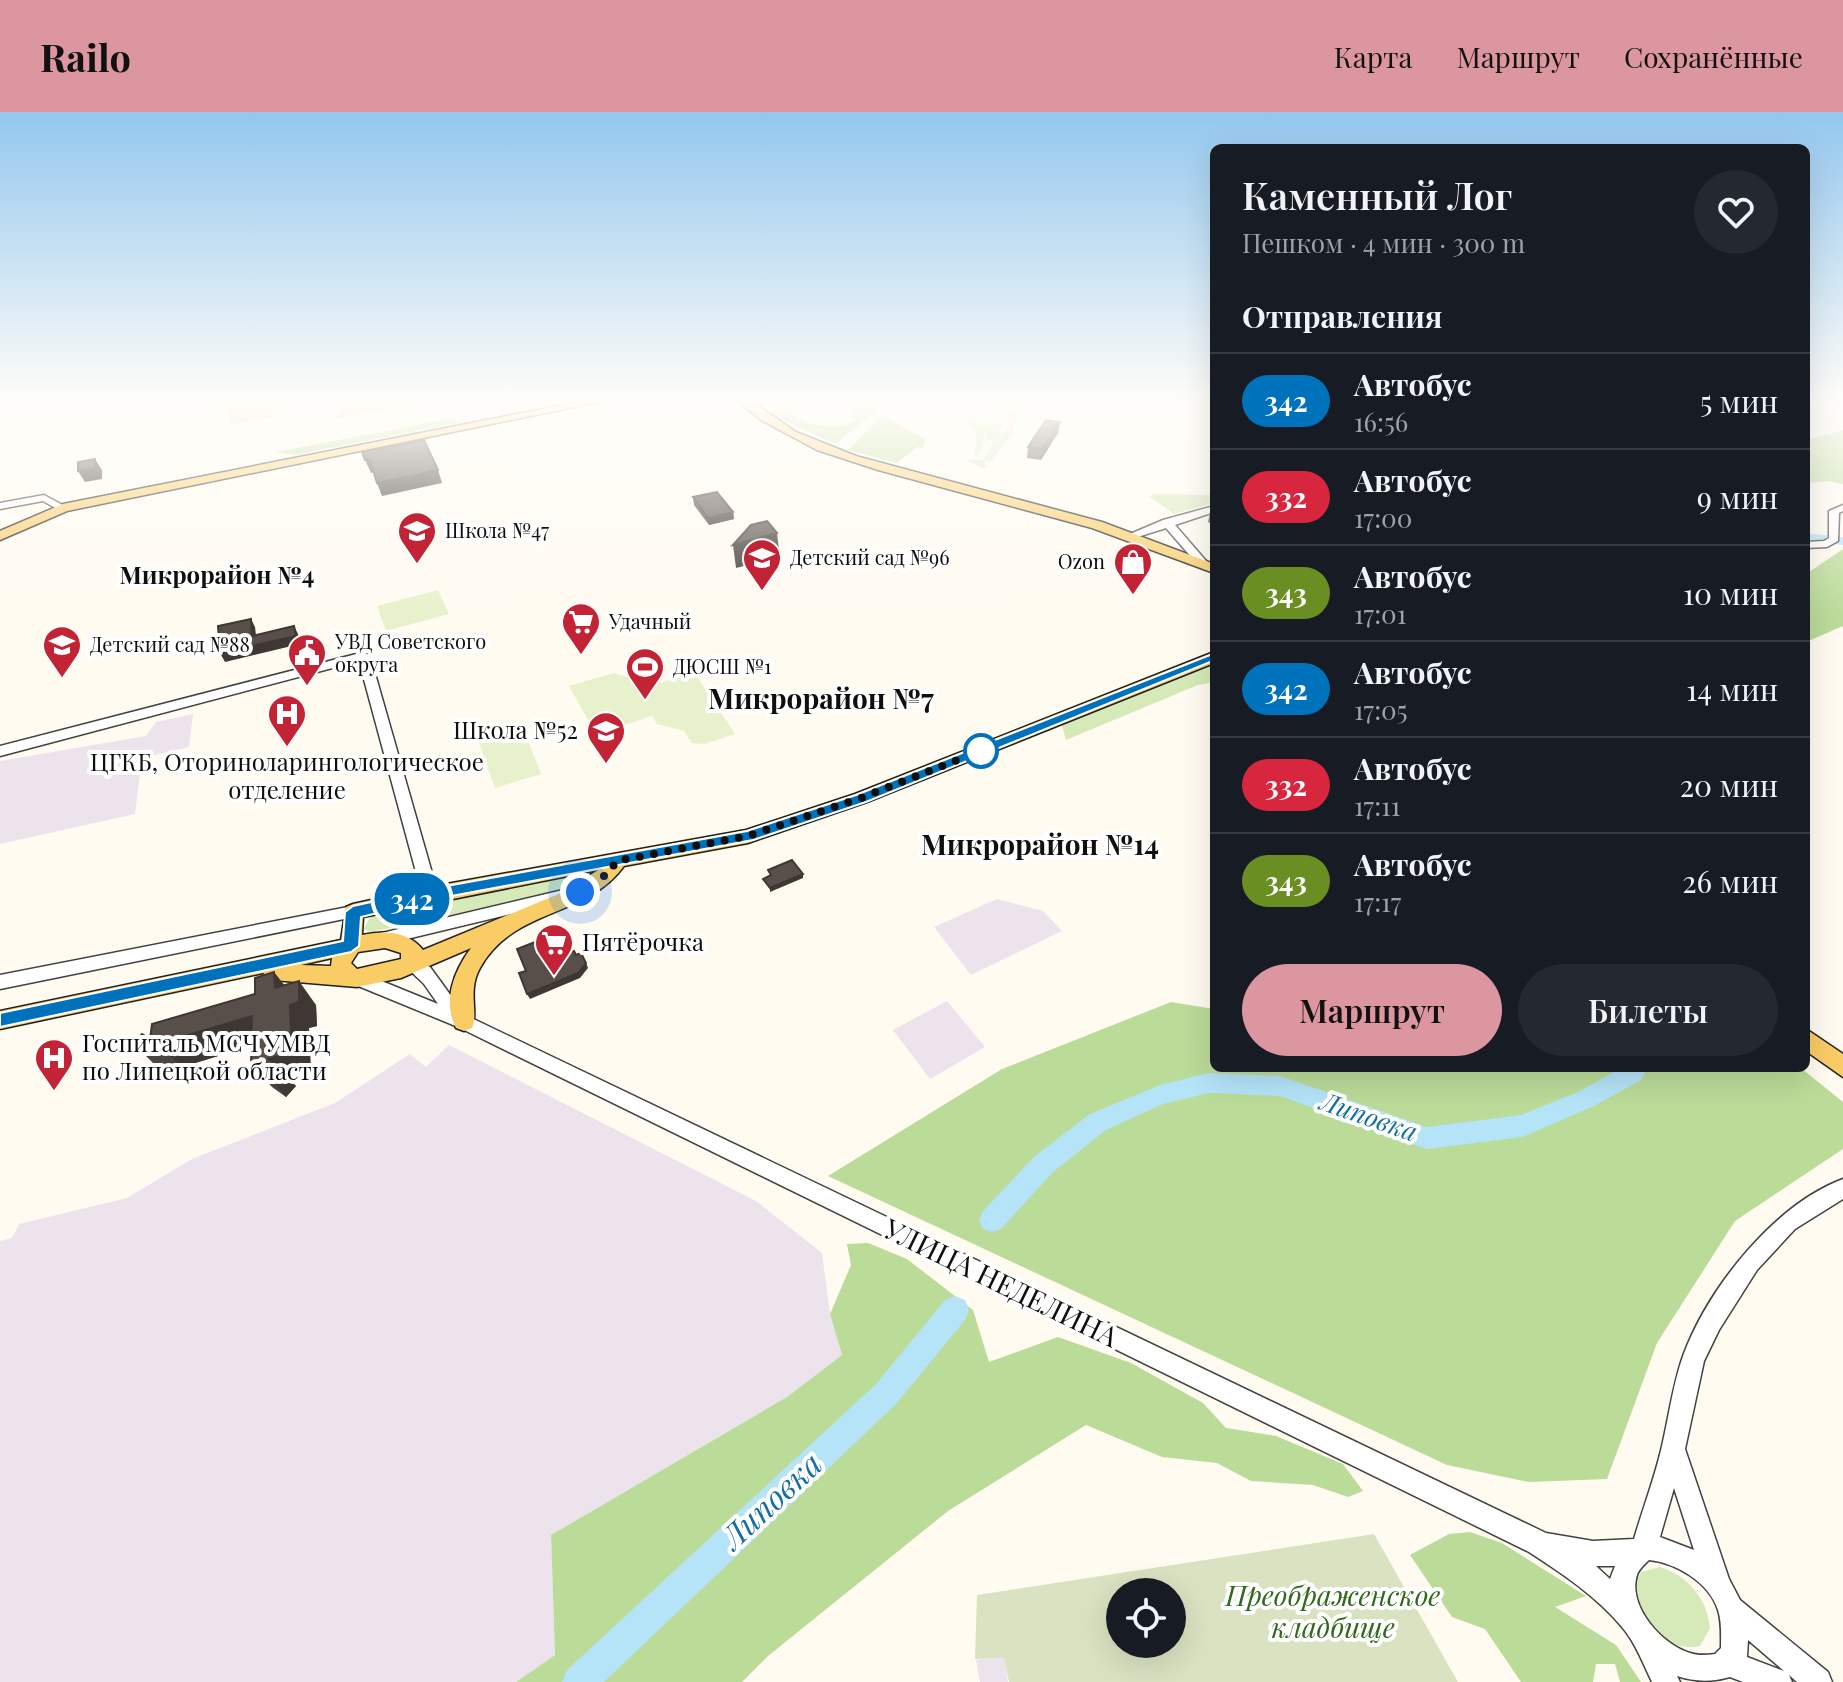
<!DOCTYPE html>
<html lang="ru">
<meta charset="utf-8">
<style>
body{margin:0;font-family:"Playfair Display",serif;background:#242831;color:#f1f3f6;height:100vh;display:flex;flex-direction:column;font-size:30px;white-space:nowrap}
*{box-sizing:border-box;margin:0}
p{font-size:26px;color:#9ea1a6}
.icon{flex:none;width:44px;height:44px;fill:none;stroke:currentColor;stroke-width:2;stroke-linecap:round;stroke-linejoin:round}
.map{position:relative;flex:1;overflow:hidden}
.sheet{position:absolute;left:1210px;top:32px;width:600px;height:928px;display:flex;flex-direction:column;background:#171b24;border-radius:12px;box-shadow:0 8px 32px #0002}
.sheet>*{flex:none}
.badge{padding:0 16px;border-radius:26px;font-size:28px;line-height:52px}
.tools{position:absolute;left:1106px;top:1466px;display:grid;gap:16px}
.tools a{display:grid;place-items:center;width:80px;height:80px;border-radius:50%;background:#171b24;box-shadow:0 8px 32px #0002;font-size:40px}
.you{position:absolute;width:40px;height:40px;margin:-20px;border:6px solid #fff;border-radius:50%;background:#1a73e8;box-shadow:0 0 0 12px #1a73e833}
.map>.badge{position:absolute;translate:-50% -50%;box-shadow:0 0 0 4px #fff}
h2{padding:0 32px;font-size:30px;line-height:72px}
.round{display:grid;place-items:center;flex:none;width:84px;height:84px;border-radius:42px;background:#242831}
.head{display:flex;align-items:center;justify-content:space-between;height:136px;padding:0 32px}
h1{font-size:38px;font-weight:600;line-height:60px}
.button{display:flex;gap:16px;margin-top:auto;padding:16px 32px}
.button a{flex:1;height:92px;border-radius:48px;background:#dc96a0;color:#111;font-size:32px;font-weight:600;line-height:92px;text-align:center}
.button a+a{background:#242831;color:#f1f3f6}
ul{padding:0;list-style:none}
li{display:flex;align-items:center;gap:24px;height:96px;padding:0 32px;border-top:2px solid #363941}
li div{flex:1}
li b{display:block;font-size:30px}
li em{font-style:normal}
li .badge{min-width:88px;font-weight:700;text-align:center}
header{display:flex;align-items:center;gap:48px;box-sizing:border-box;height:112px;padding:0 40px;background:#dc96a0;color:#111}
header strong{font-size:38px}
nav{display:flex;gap:44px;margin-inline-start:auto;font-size:28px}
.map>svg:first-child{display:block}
</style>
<header>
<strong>Railo</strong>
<nav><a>Карта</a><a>Маршрут</a><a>Сохранённые</a></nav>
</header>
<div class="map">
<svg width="1843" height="1570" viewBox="0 0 1843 1570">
<rect width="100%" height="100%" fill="#fffbf1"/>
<!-- industrial -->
<path fill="#ece3ed" d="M193 602 189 635 142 646 135 702 0 732V649L146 624 156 610Z
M997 787 1043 799 1062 819 971 863 934 815Z
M947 889 985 935 930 967 893 918Z
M449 933 756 1089 822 1141 830 1202 842 1243 787 1285 551 1423 555 1543 516 1570H0V1129L12 1126 19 1112 127 1086 192 1047 335 991 410 942 426 955Z
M1004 1542 1008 1570H980L976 1548Z"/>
<!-- green -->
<path fill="#d6eab9" d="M1009 296 1018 305 1011 317 1015 319 990 350H986L1000 331 983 352 987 354 984 357 967 348H984L994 328H986L988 320H984L982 338 975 346 976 321 965 307 971 306 981 314 1003 311 997 318 1002 320 994 334 1010 312 1004 297Z
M1155 382 1213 383 1214 391 1174 402 1149 384Z
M1214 552V570L1198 573 1066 628 1062 613Z
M576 761 579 765 569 776 550 785 370 820 364 817 372 801Z
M1660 1455C1688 1464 1707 1486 1710 1516L1700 1534C1664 1544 1620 1493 1641 1460Z"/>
<!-- forest -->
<path fill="#bbdb98" d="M249 286H281L283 296 270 298 272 305 232 312 227 295 222 296 221 291Z
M357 286H470L472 290 449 286 332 307 341 300 340 294Z
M872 292 878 298 835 332 769 301 780 295C798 309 834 324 856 307L852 296Z
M883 304 925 327 923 336 917 335 897 351 848 338Z
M453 306 457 311 295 343 276 340Z
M1843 318V372L1829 369 1806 371V328Z
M1843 437V514L1806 530V462Z
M1171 890 1214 897V956H1801L1843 990V1037L1735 1109 1657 1231 1607 1367 1529 1370 1447 1353 828 1064 1002 957Z
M868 1131 907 1147 973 1198 989 1250 1058 1225 1131 1251 1203 1291 1226 1316 1276 1324 1343 1352 1363 1379 1348 1385 1313 1373 1251 1369 1217 1351 1162 1345 1086 1313 948 1399 768 1544 742 1570H516L555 1543 551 1423 787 1285 842 1243 830 1202 851 1153 847 1132Z
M1470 1420 1502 1431 1586 1484 1555 1495 1616 1533 1641 1570H1620L1615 1552H1596L1593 1570H1521L1485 1517 1452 1505 1410 1443 1449 1422Z"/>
<!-- cemetery -->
<path fill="#d9e2c1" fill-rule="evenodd" d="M1374 1422 1458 1570H1009L1004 1545 975 1547 977 1483ZM1120 1480H1172V1532H1120Z"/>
<!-- pitch -->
<path fill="#e7f1cb" d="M438 478 449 502 386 519 377 494Z
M694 560 735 622 705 632 692 631 684 619 657 612 652 604 596 622 569 574 614 561 653 573Z
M521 612 541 662 495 676 477 625Z"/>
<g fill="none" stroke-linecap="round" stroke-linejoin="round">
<!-- river -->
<path fill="#b5e3f7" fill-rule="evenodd" d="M1806 421 1843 425V433L1806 429Z
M1621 956H1647L1641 968 1594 994 1522 1025 1427 1037 1280 984 1209 981 1163 992 1106 1018 1053 1060 1001 1117 992 1120 983 1117 979 1108 983 1099 1035 1044 1090 1002 1160 973 1209 961 1280 964 1427 1015 1521 1003 1578 980Z
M955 1184 965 1188 969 1198 965 1208 896 1292 604 1570H562L567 1558 876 1272 945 1188Z"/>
<!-- minor casing -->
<g stroke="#424242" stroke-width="3">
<path id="minor" d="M44 383 68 396 59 398 43 389 0 397V391Z
M1843 393V399L1839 401 1838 429 1827 435 1806 436V430L1824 429 1829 426V399Z
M1214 394V400L1175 413 1207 450V454H1199L1166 416 1128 428 1123 425 1163 408Z
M364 540 370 544 438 782 430 788 422 782 359 549 0 644V634Z
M563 778 571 784 569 788 386 832 380 831 378 826 380 821 386 820Z
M353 794 359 796 361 800 359 804 0 877V863Z
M410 844 430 855 465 903 1546 1421 1593 1429 1634 1427C1643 1396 1655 1365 1662 1334 1669 1304 1673 1272 1683 1244 1708 1176 1774 1093 1843 1067V1087L1795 1117 1757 1158 1719 1218 1704 1249 1685 1337 1729 1467 1740 1488 1828 1560 1832 1570H1797L1789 1563 1792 1570H1743L1730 1565C1713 1570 1694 1570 1677 1564L1680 1570H1652C1643 1551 1635 1530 1622 1515 1596 1484 1563 1462 1529 1440L458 915 351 871 348 866 351 861 357 859 438 892 424 872 402 851 404 846ZM1674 1376 1694 1438 1660 1425ZM1649 1448C1676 1451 1709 1470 1718 1498 1722 1510 1721 1524 1721 1536L1715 1542C1707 1543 1698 1544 1690 1541 1662 1533 1627 1494 1637 1463 1639 1457 1644 1453 1649 1448ZM1596 1454H1615L1610 1467ZM1748 1528 1784 1559 1747 1545Z"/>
</g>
<!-- major casing -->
<g stroke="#202020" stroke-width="3">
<path id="major" d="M597 286H619L67 399 0 428V419L63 392Z
M734 286H747L796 320 856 344 1102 410 1214 452V461L1092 416 878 358 817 338 761 308Z
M1214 540V551L867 690 748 731 624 754C585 807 514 795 480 856 467 879 479 901 472 916L464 919 456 916C442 889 454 859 471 836L401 866 357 875 273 868 263 861 0 917V899L341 828 346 795 353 792 430 775 746 718 855 682ZM598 758 566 779 423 838C408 819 385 818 362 823L363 805ZM385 836 401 841V847L357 857 351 851 358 840ZM332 846 331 854 301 853Z
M1806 917 1843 942V965L1806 939Z"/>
</g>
<!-- minor -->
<use href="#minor" fill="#fff" fill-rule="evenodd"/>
<!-- major -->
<use href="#major" fill="#facc66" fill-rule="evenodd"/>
</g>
<!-- wall -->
<path fill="#4c4440" d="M1058 321 1041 348 1027 346 1028 335Z
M693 385 733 400 734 407 709 413 694 393Z
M1214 394V414L1208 410 1211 395Z
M284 873 316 893 317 914 309 916 311 963 291 969 296 974 286 985 272 975 251 952V934L182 955 190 963 157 955 134 932 150 927 255 882Z"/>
<!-- shaded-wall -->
<path fill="#3e3734" d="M1060 310 1058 321 1041 348 1042 337Z
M95 347 102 358V367L85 370 78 359Z
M370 347 375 360 371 361 365 348Z
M438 358 442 371 382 384 377 371Z
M733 400 734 407 709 413 708 406Z
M777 421 780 445 736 456 733 433Z
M251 507 255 515 257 532 252 524Z
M294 514 298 522 300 532 225 550 220 541Z
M803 762V766L770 780V776Z
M586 851 588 856 580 866 530 887 527 882Z
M274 860 293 884 299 869 316 893 317 914 309 916 311 963 291 969 296 974 286 985 266 962Z
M252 904 271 928 182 955 158 932Z"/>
<!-- building -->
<path fill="#584f4b" stroke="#3e3734" stroke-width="2" d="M1046 308 1060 310 1042 337 1028 335Z
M424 328 438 358 377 371 370 347 365 348 362 340Z
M95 347V356L78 359V350Z
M717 380 733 400 708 406 693 385Z
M767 409 777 421 733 433 751 413Z
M251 507 252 524 294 514 296 524 220 541 218 514Z
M792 748 803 762 770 776 763 767 771 763 768 758Z
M540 828 550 849 574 839 576 843 581 841 586 851 578 861 527 882 519 861 526 859 517 837Z
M274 860 275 876 299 869V890L290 893 292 940 268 947 276 952 266 962 251 952 252 904 158 932 167 940 134 932 142 922 150 927 152 912 255 882V866Z"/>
<!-- sky -->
<linearGradient id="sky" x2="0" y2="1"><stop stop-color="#93c7ee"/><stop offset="0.57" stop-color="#fffdf9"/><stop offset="1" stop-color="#fffdf9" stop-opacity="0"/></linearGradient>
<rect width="1843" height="506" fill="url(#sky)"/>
<!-- line -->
<path fill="#0072bc" stroke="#fff" stroke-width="2" d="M1210 543 1220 546 866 690 753 728 430 788 361 805 359 834 351 840 0 915V901L343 829 345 800 353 794 430 777 747 719 856 683Z"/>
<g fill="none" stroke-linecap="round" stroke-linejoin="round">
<!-- walk -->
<path stroke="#0f0f0f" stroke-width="8" stroke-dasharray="0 14.4" d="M580 780 607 762 617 749 748 724 861 686 993 634 981 639"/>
</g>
<!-- icons -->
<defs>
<g id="school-pin" transform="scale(2)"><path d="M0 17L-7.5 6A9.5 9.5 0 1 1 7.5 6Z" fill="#c22436" stroke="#fff"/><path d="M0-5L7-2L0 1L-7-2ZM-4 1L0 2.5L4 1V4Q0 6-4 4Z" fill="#fff"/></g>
<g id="shop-pin" transform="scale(2)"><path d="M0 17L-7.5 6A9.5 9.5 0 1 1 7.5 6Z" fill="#c22436" stroke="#fff"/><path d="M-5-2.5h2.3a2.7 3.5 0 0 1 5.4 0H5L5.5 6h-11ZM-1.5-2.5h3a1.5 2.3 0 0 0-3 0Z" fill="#fff"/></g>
<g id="supermarket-pin" transform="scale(2)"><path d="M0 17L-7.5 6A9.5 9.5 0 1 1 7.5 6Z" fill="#c22436" stroke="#fff"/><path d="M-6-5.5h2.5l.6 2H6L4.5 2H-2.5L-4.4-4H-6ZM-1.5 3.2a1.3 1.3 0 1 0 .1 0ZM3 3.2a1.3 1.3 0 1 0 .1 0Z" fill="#fff"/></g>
<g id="civic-pin" transform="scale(2)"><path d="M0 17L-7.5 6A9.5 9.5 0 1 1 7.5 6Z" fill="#c22436" stroke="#fff"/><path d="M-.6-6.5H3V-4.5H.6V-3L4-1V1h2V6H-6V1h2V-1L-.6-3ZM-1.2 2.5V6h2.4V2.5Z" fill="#fff"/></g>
<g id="stadium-pin" transform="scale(2)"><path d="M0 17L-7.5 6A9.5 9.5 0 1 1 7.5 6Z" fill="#c22436" stroke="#fff"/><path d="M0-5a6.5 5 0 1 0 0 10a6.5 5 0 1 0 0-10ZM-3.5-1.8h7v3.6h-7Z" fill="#fff"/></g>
<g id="hospital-pin" transform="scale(2)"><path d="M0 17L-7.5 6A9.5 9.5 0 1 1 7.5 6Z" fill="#c22436" stroke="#fff"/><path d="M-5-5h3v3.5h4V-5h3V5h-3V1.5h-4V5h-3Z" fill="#fff"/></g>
</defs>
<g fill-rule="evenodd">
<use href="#school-pin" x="417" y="419"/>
<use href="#school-pin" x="762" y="446"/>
<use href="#shop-pin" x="1133" y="450"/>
<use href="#supermarket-pin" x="581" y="510"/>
<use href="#school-pin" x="62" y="533"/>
<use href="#civic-pin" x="307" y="541"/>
<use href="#stadium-pin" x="645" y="555"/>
<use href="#hospital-pin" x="287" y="602"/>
<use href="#school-pin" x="606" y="619"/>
<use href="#supermarket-pin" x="554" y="831"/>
<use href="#hospital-pin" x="54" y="946"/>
</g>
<!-- markers -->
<circle fill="#fff" stroke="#0072bc" stroke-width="4" cx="981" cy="639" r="16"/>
<g text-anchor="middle" stroke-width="8" stroke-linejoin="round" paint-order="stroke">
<!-- far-poi labels -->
<g font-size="20" fill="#0f0f0f" stroke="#fff" text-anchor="start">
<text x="445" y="426">Школа №47</text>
<text x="790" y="453">Детский сад №96</text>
<text x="1105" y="457" text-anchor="end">Ozon</text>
<text x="609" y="517">Удачный</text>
<text x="335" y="537">УВД Советского<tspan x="335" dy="23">округа</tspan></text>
<text x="90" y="540">Детский сад №88</text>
<text x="673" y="562">ДЮСШ №1</text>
</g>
<!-- far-quarter labels -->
<g font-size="24" font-weight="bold" fill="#0f0f0f" stroke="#fff">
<text x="217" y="472">Микрорайон №4</text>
</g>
<!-- poi labels -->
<g font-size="24" fill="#0f0f0f" stroke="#fff" text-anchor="start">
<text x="578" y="627" text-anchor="end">Школа №52</text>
<text x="287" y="659" text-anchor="middle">ЦГКБ, Оториноларингологическое<tspan x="287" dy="28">отделение</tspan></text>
<text x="582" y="839">Пятёрочка</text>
<text x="82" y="940">Госпиталь МСЧ УМВД<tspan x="82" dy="28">по Липецкой области</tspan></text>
</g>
<!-- water labels -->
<g font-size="26" font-style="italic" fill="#156fa4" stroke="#fff">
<text transform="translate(1369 1005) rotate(19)" y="9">Липовка</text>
</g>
<!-- quarter labels -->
<g font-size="28" font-weight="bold" fill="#0f0f0f" stroke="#fff">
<text x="821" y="597">Микрорайон №7</text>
<text x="1040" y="743">Микрорайон №14</text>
</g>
<!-- near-street labels -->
<g font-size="28" fill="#0f0f0f" stroke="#fff">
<text transform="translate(1001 1171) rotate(26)" y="10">УЛИЦА НЕДЕЛИНА</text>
</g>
<!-- near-park labels -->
<g font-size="28" font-style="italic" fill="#32681d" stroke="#fff">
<text x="1333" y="1494">Преображенское<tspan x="1333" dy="32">кладбище</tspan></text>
</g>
<!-- near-water labels -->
<g font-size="32" font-style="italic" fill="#156fa4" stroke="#fff">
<text transform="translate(772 1389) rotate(-43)" y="11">Липовка</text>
</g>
</g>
</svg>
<div class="tools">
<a><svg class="icon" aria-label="locate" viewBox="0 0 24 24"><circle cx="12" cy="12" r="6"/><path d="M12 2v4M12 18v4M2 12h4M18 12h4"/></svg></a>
</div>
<div class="you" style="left:580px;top:780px"></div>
<b class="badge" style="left:412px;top:787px;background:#0072bc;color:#fff">342</b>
<section class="sheet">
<div class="head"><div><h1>Каменный Лог</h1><p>Пешком · 4 мин · 300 m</p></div><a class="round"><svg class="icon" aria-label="heart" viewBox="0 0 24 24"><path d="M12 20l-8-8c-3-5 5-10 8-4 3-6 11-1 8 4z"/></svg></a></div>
<h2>Отправления</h2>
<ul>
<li><span class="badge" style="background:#0072bc;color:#fff">342</span><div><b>Автобус</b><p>16:56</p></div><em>5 мин</em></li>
<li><span class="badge" style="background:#d7263d;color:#fff">332</span><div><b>Автобус</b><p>17:00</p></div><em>9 мин</em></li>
<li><span class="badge" style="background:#6b8e23;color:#fff">343</span><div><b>Автобус</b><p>17:01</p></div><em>10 мин</em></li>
<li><span class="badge" style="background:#0072bc;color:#fff">342</span><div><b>Автобус</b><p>17:05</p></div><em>14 мин</em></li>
<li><span class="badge" style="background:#d7263d;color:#fff">332</span><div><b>Автобус</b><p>17:11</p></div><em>20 мин</em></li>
<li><span class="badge" style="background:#6b8e23;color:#fff">343</span><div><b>Автобус</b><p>17:17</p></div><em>26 мин</em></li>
</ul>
<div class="button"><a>Маршрут</a><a>Билеты</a></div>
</section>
</div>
